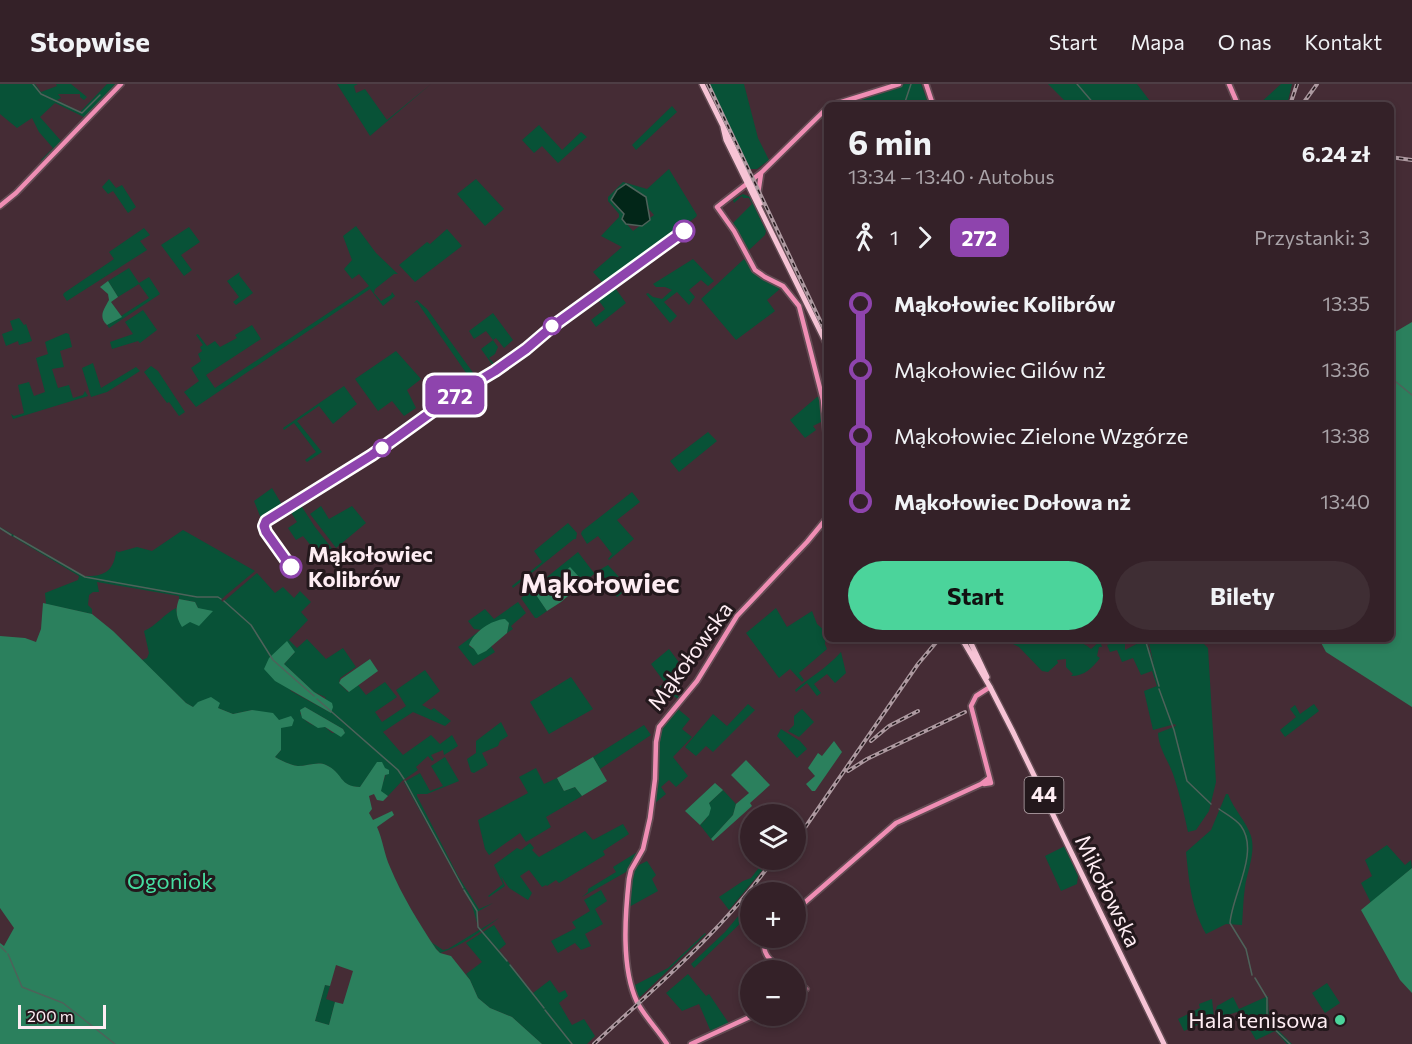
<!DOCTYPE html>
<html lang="pl">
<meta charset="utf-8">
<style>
body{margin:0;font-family:Commissioner,sans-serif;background:#3f2e34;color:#f1f3f6;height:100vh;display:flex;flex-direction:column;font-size:22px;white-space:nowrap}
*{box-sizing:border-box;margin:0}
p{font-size:20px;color:#a9a3a8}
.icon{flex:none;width:33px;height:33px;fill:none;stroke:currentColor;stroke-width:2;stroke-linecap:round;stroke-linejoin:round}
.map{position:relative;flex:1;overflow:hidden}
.details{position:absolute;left:824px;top:18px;width:570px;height:540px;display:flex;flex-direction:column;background:#342128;border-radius:9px;box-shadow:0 3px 9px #0003,0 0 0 2px #4e3e45}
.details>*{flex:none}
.badge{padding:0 12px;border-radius:9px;font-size:21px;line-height:39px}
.controls{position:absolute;left:740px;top:720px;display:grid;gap:12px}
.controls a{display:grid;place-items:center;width:66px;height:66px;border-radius:50%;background:#342128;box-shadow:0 3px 9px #0003,0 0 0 2px #4e3e45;font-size:30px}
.scale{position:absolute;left:18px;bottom:15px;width:88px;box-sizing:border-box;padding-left:6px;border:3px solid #feedf3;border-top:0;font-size:16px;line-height:21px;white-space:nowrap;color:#feedf3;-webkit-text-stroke:4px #23181c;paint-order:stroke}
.map>.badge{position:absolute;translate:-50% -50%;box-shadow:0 0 0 3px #fff}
.legs{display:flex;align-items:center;gap:9px;height:66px;padding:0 24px;font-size:20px}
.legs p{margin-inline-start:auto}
.headline{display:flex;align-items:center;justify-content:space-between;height:102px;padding:0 24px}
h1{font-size:33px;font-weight:700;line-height:45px}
.cta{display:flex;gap:12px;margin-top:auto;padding:12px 24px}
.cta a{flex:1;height:69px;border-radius:36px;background:#4bd49b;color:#111;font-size:24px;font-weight:700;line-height:69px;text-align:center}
.cta a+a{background:#3f2e34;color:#f1f3f6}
ul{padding:0 24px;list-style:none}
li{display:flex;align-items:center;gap:21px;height:66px;font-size:22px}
li i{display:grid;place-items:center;width:9px;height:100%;margin:0 8px;background:currentColor}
li i::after{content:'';width:15px;height:15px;margin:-8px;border:4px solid;border-radius:50%;background:#342128}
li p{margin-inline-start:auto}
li:first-child i{background:linear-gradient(#0000 50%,currentColor 0)}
li:last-child i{background:linear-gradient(currentColor 50%,#0000 0)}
header{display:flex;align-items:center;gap:36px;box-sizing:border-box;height:84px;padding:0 30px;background:#342128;border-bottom:2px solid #4e3e45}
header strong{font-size:28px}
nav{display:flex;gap:33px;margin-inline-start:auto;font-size:21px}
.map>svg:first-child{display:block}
</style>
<header>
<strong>Stopwise</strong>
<nav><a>Start</a><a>Mapa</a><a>O nas</a><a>Kontakt</a></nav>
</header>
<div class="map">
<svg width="1412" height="960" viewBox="0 0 1412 960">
<rect width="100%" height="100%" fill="#452c35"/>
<!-- green -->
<path fill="#085237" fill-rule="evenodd" d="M0 0H35L41 8 57 2 56 0H71L87 13 84 16 80 13V10H58L61 14 57 16 80 28 107 0H115L86 34 55 19 40 33 62 58 42 77 41 76 53 64 39 48 32 34 17 44 0 30Z
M337 0H358L354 2 356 9 365 5 387 36 431 0 370 52Z
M709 0H744L758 54 769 76 757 85H750Z
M905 0H921L929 21H862L860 17 863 14Z
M1048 0H1137L1153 21H1069Z
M1281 0H1292L1287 21H1258Z
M672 22 677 28 636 66 632 61Z
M539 41 562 66 581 48 587 53 558 79 542 62 534 69 522 56Z
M669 85 697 131 696 133 604 200 593 188 622 163 601 152 619 133V130L608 117V113L623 98 647 105ZM626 100 646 113 648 124 654 131 633 147 622 135 624 130 613 120Z
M109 95 116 104 122 101 136 123 128 129 113 107 108 110 102 103Z
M476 95 504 125 485 142 457 110Z
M743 110 750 113 766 147 765 151 748 167 733 139 752 120 749 114H743L742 112 734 119 733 116Z
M356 142 376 169 398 190H394L375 205 374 209 381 217 391 211 392 208 395 212 383 222 370 205 196 323 184 308 199 297 191 284 201 277 198 270 202 267 200 263 203 261 196 251 198 250 207 262 215 257 220 263 237 254 235 251 252 241 261 255 206 291 215 304 369 202 359 190 352 195 344 185 352 176 343 152Z
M189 143 200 158 181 171 192 186 184 192 161 161Z
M144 144 150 151 140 157 147 166 67 217 63 211 64 209 114 175 109 168Z
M447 145 462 162 415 198 399 181 427 158 430 160Z
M693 175 714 197 708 202 701 196 689 206 695 213 689 221 677 208 664 218 677 232 670 239 646 210 648 209 653 213 662 215 672 206 665 203H656L653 200Z
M744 175 759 193 781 204 767 216 775 227 736 256 701 215Z
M129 184 139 199 149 193 160 210 109 244 107 241 149 214 139 200 118 213 108 197Z
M240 188 239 191 253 209 236 221 233 218 239 213 227 197Z
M613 201 626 219 596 243 591 236 605 225 596 213Z
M417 216 427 225 474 290H472L474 295 471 296 417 218 414 219Z
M143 226 157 246 140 259 138 257 112 265 110 258 133 250 125 238Z
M493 229 513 256 504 264 496 254 493 256 498 263 495 270 489 274 496 282 494 283 481 265 493 256 486 247 474 255 469 247Z
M19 234 24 241 26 240 32 257 19 261 18 257 6 262 2 250 13 246 10 237Z
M66 249 69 250 72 263 60 267 64 283 52 285 58 304 69 301 73 314 83 311 85 307 88 312 13 335 11 330 14 332 24 329 18 301 29 298 34 312 45 308 36 274 48 270 45 258Z
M396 267 421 295 407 306 416 324 404 332 392 317 378 327 355 295Z
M93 279 101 304 136 283 140 287 107 308 91 313 82 284Z
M151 282 158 287 185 328 179 332 169 318 167 319 144 288Z
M344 302 357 320 333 340 319 322 297 337 322 368 307 378 305 376 316 368 294 339 284 346 283 344Z
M817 313H820L823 337 813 342 816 346 805 354 790 336Z
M708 348 717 357 679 388 670 377Z
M272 404 284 424 262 437 254 417Z
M632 408 640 418 617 436 634 455 609 476 608 475 612 470 598 452 587 460 581 450 582 447Z
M300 420 315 443 334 467 323 476 303 452 296 456 288 444 297 438 290 427Z
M321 422 329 435 352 422 366 439 336 464 310 430Z
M568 439 577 449 576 455H574L513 504 512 502 542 478 534 467Z
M0 443 84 492C104 493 114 487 116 467L119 468 137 463 152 467 183 446 255 487 225 512 221 516 223 518 257 489 275 509 283 503 294 514 300 507 311 518 301 528 308 536 289 556 297 564 307 555 326 575 343 564 356 583 340 594 339 599 348 608 358 601 366 611 385 598 397 613 375 628 382 638 406 622 396 606 425 586 440 607 422 621 431 626 434 624 451 637 445 642 413 628 383 648 403 671 431 651 440 660 452 651 458 662 444 671 443 666 431 671 434 676 432 677 428 672 416 683 418 686 402 697 388 712 380 707 386 690 372 686 360 703C339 703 343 689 326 681 318 677 307 682 298 682 290 681 282 677 275 673L281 666 279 636 252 626 233 630 218 624 193 623 186 619 142 576 147 574 149 569 144 547C156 542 164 530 176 524L178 535 198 524 195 518 179 515V512L97 498 99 508H93L89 511 88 521 92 525V530L46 520 45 509 78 496 79 492 0 445ZM295 568 284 580 314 608 325 613 331 629 291 607 269 574ZM305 623 343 645 345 649H332L325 643C315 644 304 638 300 629Z
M578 468 594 489 608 481 629 504 617 513 594 490 582 500 579 493 565 487C557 506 550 502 533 505L547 527 537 534H535L521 514Z
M518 518 526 529 511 542 513 545 507 549 509 539 485 543 482 546 474 545 468 537 485 525 494 535Z
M776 524 787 543 812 527 817 540 826 548 825 560 827 565 799 589 804 596 802 598 790 585 779 594 746 549Z
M478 548H480L471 557 469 562 474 565 486 567 491 562 495 568 473 582 458 563Z
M1011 555C1036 555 1072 548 1091 565L1100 557 1102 563H1099L1097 572 1100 574C1092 584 1085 592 1071 592L1073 590 1066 583V575L1057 576 1058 579 1048 588 1042 587 1019 563 1009 558Z
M1125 555V566L1146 555 1154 580 1148 555H1199L1208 564 1216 698 1209 727 1196 746 1188 748C1184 730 1180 711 1174 693 1169 677 1159 666 1158 649L1176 642 1175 640 1153 646 1144 607 1157 602 1152 587 1141 591 1133 574 1122 578 1117 566 1110 568 1107 561Z
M669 565 684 585 665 601 679 613 678 615 668 608 663 613 656 605 665 599 651 580Z
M841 568 846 589 835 599 827 590 814 600 821 609 817 612 807 599 796 608 795 606C810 593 827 584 841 568Z
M571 593 593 625 549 650 530 618Z
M748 620 755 626 713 668 706 662 696 672 685 663 713 630 727 642Z
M1314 620 1319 627 1285 653 1280 646 1296 633 1290 625 1295 621 1300 630Z
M678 622 680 623 678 625 690 635 682 645 692 653 673 673 688 692 676 703 669 696 661 703 666 710 655 719 657 702 658 655 661 644Z
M802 625 814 638 799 653 788 647 794 641V632Z
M501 638 508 652 500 657 498 662 482 669 488 681 474 689 471 688 467 675 476 669V657Z
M644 641 651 651 600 685 593 673Z
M781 645 800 657 807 665 797 674 777 652Z
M445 673 459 697 427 710H417V712L458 792 479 825 493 819 477 828V841L481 845 499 834C481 847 462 862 440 869L431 858 443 866 448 865 479 846 472 821 404 698 420 689 430 707 443 702 431 682Z
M536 684 544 700 557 694 564 707 575 703 582 712 546 733 551 743 526 758 520 749 489 771 485 765 478 736 528 709 519 693Z
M723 706 736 720 733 731 711 755 700 741 706 735 709 719Z
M1226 710H1228C1234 726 1246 737 1251 752 1256 769 1247 787 1245 803 1243 816 1243 829 1242 841L1226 840 1206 850C1191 823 1189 797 1186 768L1211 746Z
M623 740 629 750 603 767 605 771 559 799 556 796 547 802 546 801 542 803 529 786 520 792 532 809 528 816 509 804 501 792 505 802 489 813 488 812 503 800 494 781 517 764 521 766 530 759 534 764 532 766 539 773 585 747 593 756Z
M1387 761 1405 781 1411 776 1412 784 1371 819 1361 799 1372 792 1365 776Z
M1065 762 1078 792 1077 800 1061 807 1045 772Z
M639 767 626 788 582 813 588 808V805L616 788 613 783Z
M765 776H771L729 826 719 813 743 797 751 794Z
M647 777 656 791 652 795 658 807 629 823 630 800 635 783Z
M601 806 607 817 595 825 603 840 585 850 591 862 581 866 575 859 558 869 551 857 576 844 572 838 590 827 584 816Z
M750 818V829L748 832 694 884 691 880 725 848Z
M494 841 506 860 499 866 533 909 550 896 559 909 565 906 568 912 559 919 572 941 584 935 595 952 587 960H542L512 933 490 924 478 914 470 896 466 890 482 878 466 859Z
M705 849 706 850 638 915 633 902 668 884Z
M688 890 706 912 709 910 730 941 711 948 699 920 682 927 666 909Z
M1327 899 1340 919 1325 929 1312 909Z
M325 901 330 902 326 915 335 918 329 941 315 937Z
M1268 912 1269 937 1292 960H1287L1275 947 1256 956 1246 939 1243 940 1237 928 1218 934 1215 929 1217 922 1233 913 1239 925Z
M1212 915 1214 934 1184 947 1178 935 1200 924 1199 920Z"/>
<!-- forest -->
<path fill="#2b805d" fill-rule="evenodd" d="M108 197 118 213 111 218 122 233 107 241C98 233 104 225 109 216L108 210 100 203Z
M1412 238V623L1326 568 1319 555H1390L1391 255 1395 248Z
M570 483 579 493 582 500 561 518 547 527 532 505C542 503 555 506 561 496 565 490 565 487 570 483Z
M179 515 195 518 198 524 213 527 199 542 190 538 182 543C176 533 175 526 179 515Z
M43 519 92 530 113 547 186 619 193 623 198 618 211 613 220 619 218 624 233 630 252 626 273 629 279 636 291 632 294 636 292 642 281 644V666L275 673C282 677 290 681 298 682 307 682 318 677 326 681 343 688 339 703 360 703L377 678H382L385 684 389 686V690L385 691 381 707 388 712 383 717 377 716 374 710 369 712 372 725 369 729 373 736 392 727 394 731 377 743C383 756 384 770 390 783 402 812 419 839 436 865L440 869 451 872 470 896 478 914 490 924 512 933 542 960H0V859L4 862 14 844 0 824V552L25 554 36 558 41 545ZM336 881 353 887 343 920 335 918 329 941 315 937 325 901 330 902Z
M505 535 509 539 507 549 486 567 478 571 474 565 469 561C474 548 491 536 505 535Z
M287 557 295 568 284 580 314 608 332 619 333 623 331 629 275 597 264 585 269 574Z
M370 575 378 587 349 608 339 599 341 595Z
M305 623 343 645 345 649 341 653 325 643 318 644 302 634 300 626Z
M834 657 842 668 815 707H812L806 700 815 692 808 684 818 669 822 672Z
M593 673 607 697 582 712 575 703 564 707 557 694Z
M746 676 770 701 750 719 752 722 713 757 711 755 733 731 736 720 749 709 731 691Z
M715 699 723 706 709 719 711 724 709 731 700 741 685 727Z
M1412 784V909L1400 896 1361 826Z"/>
<!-- water -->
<path fill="#022618" stroke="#4e625a" stroke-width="1.5" d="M626 100 646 113 650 136 642 142 626 140 622 135 624 130 611 116 617 106Z"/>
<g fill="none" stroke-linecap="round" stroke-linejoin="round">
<!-- stream -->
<path stroke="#4e625a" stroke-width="1.5" d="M33 0 41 10 82 29 100 11
M1077 0 1095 21
M904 21 911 0
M1390 293 1412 311
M0 444 11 451
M14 452 85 493 197 513H218L221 515
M224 517 251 541 273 576 314 612
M1145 555 1159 602
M1159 605 1174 646 1187 697 1211 720
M317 615 398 686 404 695
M405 697 463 804
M1219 725C1226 730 1236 735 1241 742 1260 768 1232 811 1230 839L1246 865 1252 891
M464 806 477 827 478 843 507 877
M0 862 6 868
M8 870 22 903 63 919 115 960
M510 881 544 924
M1255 894 1267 914V938L1290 960
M545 926 572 960"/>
<!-- secondary casing -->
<g stroke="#634b53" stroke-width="8">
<path id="secondary" d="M926 0 933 21
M1229 0 1238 21
M832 21 899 0
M826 25 762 88 717 123 734 147 755 186 765 193 783 202 799 222 823 316 826 349
M758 110 761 90
M0 122 16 109 121 0
M984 700 991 699 971 622 976 612 990 603
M795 827 896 739 981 700 989 694
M766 854C760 870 771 877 783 886
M795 896 806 905 795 912
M667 960C658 946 645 933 637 918 621 884 625 831 629 795L631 786 643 765 650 734 655 695 656 658 659 643 697 597 737 532 807 458 826 435
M691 960 752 932"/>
</g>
<!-- primary casing -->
<g stroke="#634b53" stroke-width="8">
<path id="primary" d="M702 0 761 119
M723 43 726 56 826 259
M962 555 990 603 1013 648 1164 960
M969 555 987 593"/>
</g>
<!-- secondary -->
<use href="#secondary" stroke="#ef8eb4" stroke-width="4.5"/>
<!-- primary -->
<use href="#primary" stroke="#f6c3d5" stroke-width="5"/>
<!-- rail casing -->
<g stroke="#ad99a0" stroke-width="4">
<path id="rail" d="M708 0 826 249
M1290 21 1297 0
M1302 21 1317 0
M1390 73 1412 76
M871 657 889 642 918 627
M848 687 867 675 965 628
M795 758 918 580 939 555
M594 960C657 902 723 846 773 776"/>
</g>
<!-- rail -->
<use href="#rail" stroke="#23181c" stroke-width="1.5" stroke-dasharray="4.5" stroke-linecap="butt"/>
</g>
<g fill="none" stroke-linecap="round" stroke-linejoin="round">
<!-- line-1 casing -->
<g stroke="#fff" stroke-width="14">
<path id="line-1" d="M291 483 266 448 264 442 266 437 372 371 458 309 495 287 526 265 553 242 684 147"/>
</g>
<!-- line-1 -->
<use href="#line-1" stroke="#8e44ad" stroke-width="9"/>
</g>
<!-- markers -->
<g fill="#fff" stroke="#8e44ad" stroke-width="3">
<circle cx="684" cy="147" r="10"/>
<circle cx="552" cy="242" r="8"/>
<circle cx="382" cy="364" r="8"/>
<circle cx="291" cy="483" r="10"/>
</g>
<circle fill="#4bd49b" stroke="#23181c" stroke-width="2" cx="1340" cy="936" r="6"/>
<g text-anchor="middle" stroke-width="6" stroke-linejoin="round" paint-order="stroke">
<!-- shield labels -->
<rect fill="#23181c" stroke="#bcadb2" stroke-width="1.5" x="1024.5" y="693" width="39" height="36" rx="4.5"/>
<g font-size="21" font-weight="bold" fill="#feedf3">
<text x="1044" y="718">44</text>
</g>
<!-- stop labels -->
<g font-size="22" font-weight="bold" fill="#feedf3" stroke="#23181c" text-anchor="start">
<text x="308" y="478">Mąkołowiec<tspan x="308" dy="25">Kolibrów</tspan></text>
</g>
<!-- street labels -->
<g font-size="22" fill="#feedf3" stroke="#23181c">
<text transform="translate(690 572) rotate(-54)" y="8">Mąkołowska</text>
<text transform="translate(1108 807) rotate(64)" y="8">Mikołowska</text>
</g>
<!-- park labels -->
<g font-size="22" fill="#46dea1" stroke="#23181c">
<text x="170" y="805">Ogoniok</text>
</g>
<!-- poi labels -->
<g font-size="22" fill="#feedf3" stroke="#23181c" text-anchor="end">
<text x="1328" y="944">Hala tenisowa</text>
</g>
<!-- district labels -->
<g font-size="28" font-weight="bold" fill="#feedf3" stroke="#23181c">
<text x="600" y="509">Mąkołowiec</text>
</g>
</g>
</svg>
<div class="controls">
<a><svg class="icon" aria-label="layers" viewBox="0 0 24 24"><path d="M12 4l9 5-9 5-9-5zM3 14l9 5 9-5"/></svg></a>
<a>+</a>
<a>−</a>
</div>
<div class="scale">200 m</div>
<b class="badge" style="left:455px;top:311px;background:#8e44ad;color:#fff">272</b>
<section class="details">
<div class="headline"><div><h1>6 min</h1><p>13:34 – 13:40 · Autobus</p></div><b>6.24 zł</b></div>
<div class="legs"><svg class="icon" aria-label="walk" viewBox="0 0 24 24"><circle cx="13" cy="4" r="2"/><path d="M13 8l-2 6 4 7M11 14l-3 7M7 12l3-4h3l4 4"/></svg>1<svg class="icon" aria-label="forward" viewBox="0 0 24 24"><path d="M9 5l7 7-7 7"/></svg><b class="badge" style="background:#8e44ad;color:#fff">272</b><p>Przystanki: 3</p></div>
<ul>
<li><i style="color:#8e44ad"></i><b>Mąkołowiec Kolibrów</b><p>13:35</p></li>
<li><i style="color:#8e44ad"></i><span>Mąkołowiec Gilów nż</span><p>13:36</p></li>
<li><i style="color:#8e44ad"></i><span>Mąkołowiec Zielone Wzgórze</span><p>13:38</p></li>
<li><i style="color:#8e44ad"></i><b>Mąkołowiec Dołowa nż</b><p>13:40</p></li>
</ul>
<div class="cta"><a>Start</a><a>Bilety</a></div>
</section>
</div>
